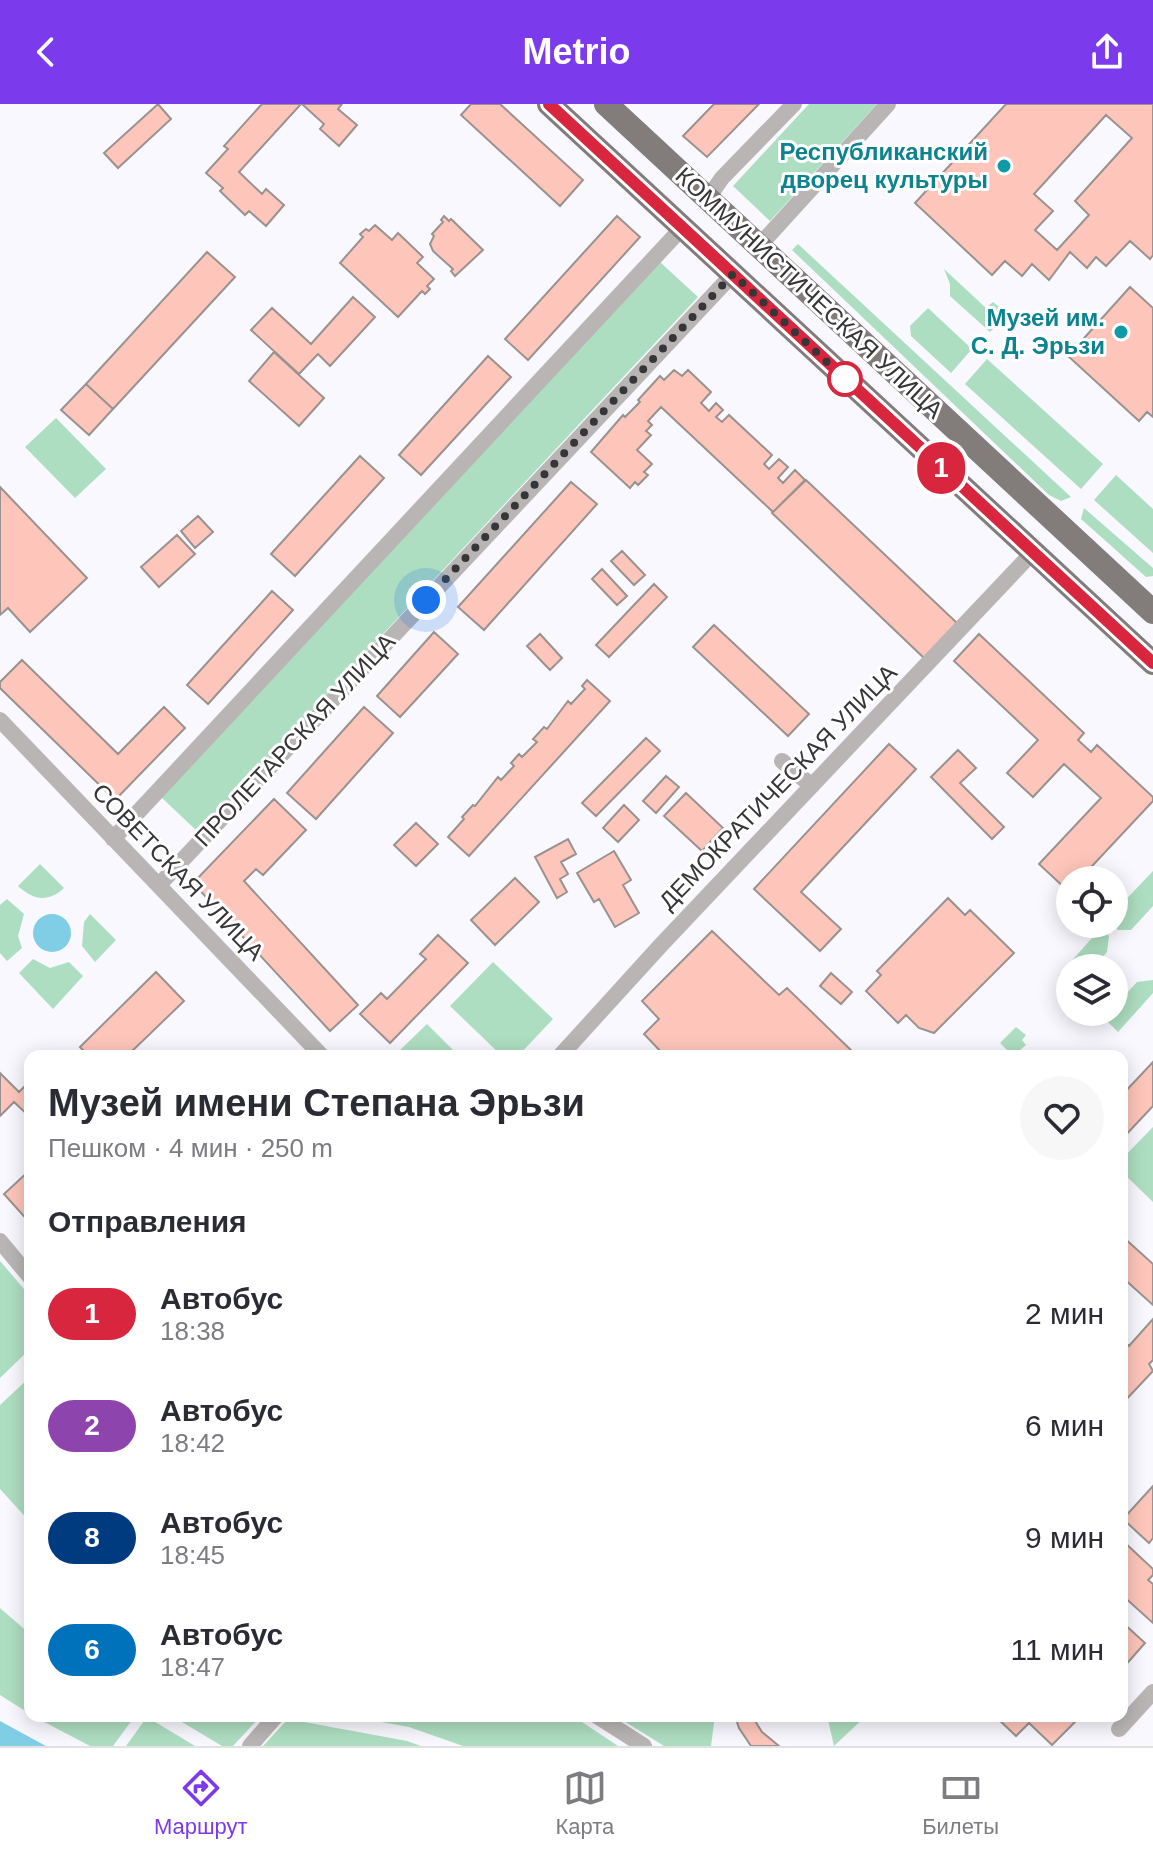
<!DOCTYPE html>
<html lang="ru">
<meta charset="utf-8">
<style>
body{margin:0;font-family:Arial,sans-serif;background:#f7f7f7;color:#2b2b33;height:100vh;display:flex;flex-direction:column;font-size:30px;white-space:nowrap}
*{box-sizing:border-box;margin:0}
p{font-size:26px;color:#7c7c81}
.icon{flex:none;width:44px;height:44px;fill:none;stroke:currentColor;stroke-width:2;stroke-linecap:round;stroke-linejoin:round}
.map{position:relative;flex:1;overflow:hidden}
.details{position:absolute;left:24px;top:946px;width:1104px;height:672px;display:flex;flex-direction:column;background:#fff;border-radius:16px;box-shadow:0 4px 20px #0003}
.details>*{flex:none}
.badge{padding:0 16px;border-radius:26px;font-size:28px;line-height:52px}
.fabs{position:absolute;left:1056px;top:762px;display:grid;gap:16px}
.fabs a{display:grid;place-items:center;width:72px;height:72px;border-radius:50%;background:#fff;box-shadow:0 4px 20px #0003;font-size:40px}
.you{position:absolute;width:40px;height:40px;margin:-20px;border:6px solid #fff;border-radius:50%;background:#1a73e8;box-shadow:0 0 0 12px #1a73e833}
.map>.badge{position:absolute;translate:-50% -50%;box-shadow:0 0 0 4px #fff}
h2{padding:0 24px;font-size:30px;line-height:72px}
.round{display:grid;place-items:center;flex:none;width:84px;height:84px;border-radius:42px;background:#f7f7f7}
.headline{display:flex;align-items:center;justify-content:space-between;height:136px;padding:0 24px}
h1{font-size:38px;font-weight:700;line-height:60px}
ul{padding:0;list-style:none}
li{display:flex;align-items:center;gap:24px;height:112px;padding:0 24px}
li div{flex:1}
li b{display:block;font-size:30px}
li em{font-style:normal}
li .badge{min-width:88px;font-weight:700;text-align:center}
header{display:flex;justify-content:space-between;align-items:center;height:104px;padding:0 24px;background:#7c3aed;color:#fff;font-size:36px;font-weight:700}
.tabs{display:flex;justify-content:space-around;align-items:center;height:112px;border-top:2px solid #e1e1e2;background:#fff;font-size:22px;color:#7c7c81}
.tabs a{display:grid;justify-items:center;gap:4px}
.tabs .current{color:#7c3aed}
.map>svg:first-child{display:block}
</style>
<header><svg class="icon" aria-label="back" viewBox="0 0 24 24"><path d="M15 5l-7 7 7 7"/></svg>Metrio<svg class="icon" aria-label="share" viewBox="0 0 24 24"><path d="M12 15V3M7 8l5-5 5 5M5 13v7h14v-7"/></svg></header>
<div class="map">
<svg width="1153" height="1642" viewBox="0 0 1153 1642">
<rect width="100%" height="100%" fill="#f8f8fe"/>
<!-- green -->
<path fill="#aedec1" d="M809 0H877L770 117 733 82Z
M798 140 1071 393 1061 397 1049 391 792 146Z
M660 158 698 193 198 728 161 693Z
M944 165 986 204 993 198 1008 210 990 228 950 192V180Z
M928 204 972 245 951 269 911 232 910 222Z
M987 255 1103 360 1081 385 965 280Z
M56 314 106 365 75 394 25 343Z
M1116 371 1153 405V449L1094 396Z
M1084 404 1153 464V472L1146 473 1081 415Z
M40 760 64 784C48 799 33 796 18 782Z
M1153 767V802L1131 826H1118L1113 820 1114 808Z
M7 795 24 810 18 832 22 844 7 857 0 849V801Z
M90 810 116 836 95 858 82 842 84 818Z
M1101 824 1109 832 1107 848 1093 864H1070V883L1058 872Z
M33 855 50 864 69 858 83 872 53 905 19 869Z
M493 858 553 915 518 952H502L450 902Z
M1153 876V889L1118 928 1104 914 1109 908H1114V903L1137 878Z
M427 920 459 952H399L397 949Z
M1016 923 1026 931 1022 936 1026 941 1013 952 1000 939Z
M1153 1023V1098L1122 1068V1055Z
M0 1157 30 1192V1245L0 1274Z
M30 1273V1418L0 1385V1301Z
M0 1504 30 1530V1610L0 1591Z
M33 1612H135L113 1642H90Z
M172 1612H261L233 1642H222Z
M348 1612H573L618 1642H463L409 1623Z
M616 1612H715L711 1642H664Z
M827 1612H866L834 1642Z
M147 1613 195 1642H126Z
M288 1615 407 1637 421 1642H263Z"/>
<!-- water -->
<path fill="#80cee5" d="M33 829a19 19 0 1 1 38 0a19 19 0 1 1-38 0Z
M0 1617 46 1642H0Z"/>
<!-- building -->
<path fill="#fec6bb" stroke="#999291" stroke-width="2" fill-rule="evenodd" d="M158 0 171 15 118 64 104 49Z
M262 0H301L239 68 262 90 266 85 284 101 266 122 249 107 245 111 220 87 223 84 206 69 228 45 224 42Z
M302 0H342L338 5 357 21 339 42 320 25 324 20Z
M471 0H500L583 76 560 102 461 11Z
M714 0H759L707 53 683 32Z
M1006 0H1153V151L1150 155 1130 137 1106 162 1096 153 1087 164 1070 148 1049 176 1032 160 1022 172 1005 157 992 171 915 99ZM1106 11 1132 34 1075 97 1089 111 1057 146 1035 126 1053 107 1034 90Z
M444 112 449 117 451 115 483 146 455 172 451 167 453 165 433 147 430 140 434 132 432 130 443 118 441 116Z
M617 112 640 133 528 256 505 235Z
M375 121 392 136 398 129 423 153 417 159 434 175 427 182 430 185 425 190 422 187 398 213 340 159 363 133 360 130 366 125 369 127Z
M207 148 235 173 113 305 86 280Z
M1130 183 1153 204V313L1147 308 1139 317 1068 252Z
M353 193 375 213 330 262 318 250 299 270 251 226 272 204 311 240Z
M274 248 324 294 299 322 249 277Z
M488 252 511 273 421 371 399 351Z
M674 266 682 272 688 266 711 288 701 299 709 307 716 299 723 306 716 313 722 318 729 311 772 351 764 360 769 365 779 355 788 363 778 374 783 379 795 366 805 376 773 408 661 303 648 317 652 321 646 327 651 331 637 346 652 360 644 368 648 371 638 381 635 378 630 384 591 348 623 311 625 313 640 298 638 296 660 272 664 276Z
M86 280 113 305 89 331 61 306Z
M360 352 384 374 295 472 271 450Z
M806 376 957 519 924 554 772 409Z
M571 378 597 400 484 526 458 503Z
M0 383 87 474 30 528 8 504 0 511Z
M198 412 213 428 195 444 181 427Z
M177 431 195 450 159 483 141 463Z
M622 447 645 471 634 481 611 457Z
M602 465 627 492 617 501 592 475Z
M654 480 667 493 609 553 596 541Z
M272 487 293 506 208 600 187 581Z
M714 521 809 610 788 632 693 543Z
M434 528 458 550 400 613 377 592Z
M540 530 562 554 550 566 527 542Z
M979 530 1084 629 1078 636 1091 648 1097 641 1153 693V697L1079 776H1070L1068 787 1039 760 1101 694 1064 660 1033 693 1007 669 1038 636 954 557Z
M22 556 118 650 164 603 185 624 115 696 0 584V578Z
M587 576 610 597 469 752 448 733 464 715 462 713 473 701 475 702 498 673 501 676 514 662 511 659 519 650 522 653 537 638 533 635 544 623 547 625 568 597 571 600 585 585 582 582Z
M364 603 393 629 316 715 287 689Z
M646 634 660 647 596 712 582 699Z
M889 640 916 665 801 788 841 825 820 847 754 785Z
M958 646 976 664 960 679 1004 723 992 735 931 673Z
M666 672 679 683 656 709 643 697Z
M686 689 723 724 702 747 664 712Z
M274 695 306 726 263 771 256 765 244 777 358 901 330 927 193 779Z
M624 701 639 716 618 738 603 724Z
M416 719 438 740 416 762 394 741Z
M568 735 576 750 561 758 568 770 560 775 567 788 557 794 535 753Z
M614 747 631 776 623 781 639 809 615 823 599 795 594 798 577 769Z
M515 774 539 798 495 841 471 816Z
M948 794 965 811 970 806 1014 849 934 929 919 924 906 911 898 919 866 887 881 871 877 867Z
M712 827 779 891 787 884 857 952H665L644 930 659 915 642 897Z
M438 831 468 859 390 939 360 910 381 889 387 895 426 855 420 850Z
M156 868 184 897 127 952H88L80 943Z
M831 869 852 888 841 900 820 882Z
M1153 958V1002L1122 1035V991Z
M0 969 19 988 30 977V1013L14 998 0 1012Z
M30 1066V1119L4 1090Z
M1122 1132 1153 1160V1201L1122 1173Z
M1153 1215V1256L1149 1260 1153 1267 1122 1300V1242L1125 1238 1129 1242Z
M1153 1382V1434L1149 1439 1123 1415Z
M1123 1437 1153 1465V1471L1148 1476 1153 1480V1519L1122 1491Z
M1122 1518 1145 1539 1122 1565Z
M735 1612H752L762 1628 779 1642H751L739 1624Z
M995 1612H1081L1052 1641 1029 1619 1016 1632Z"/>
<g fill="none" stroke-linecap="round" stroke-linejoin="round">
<!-- minor -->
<path stroke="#b8b5b4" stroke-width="16" d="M708 94 722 74 794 0
M759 142 888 0
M0 616 322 952
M782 657 812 682
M113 735 682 124
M159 781 733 170
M560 952 661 841 1032 449
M0 1137 30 1173
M597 1612 644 1642
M1119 1625 1153 1588
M250 1642 276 1612"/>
<!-- primary -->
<path stroke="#827c7b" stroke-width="24" d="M549 0 1153 559
M606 0 1153 508"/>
</g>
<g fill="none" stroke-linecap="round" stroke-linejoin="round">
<!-- line casing -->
<g stroke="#fff" stroke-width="18">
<path id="line" d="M549 0 1153 559"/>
</g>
<!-- line -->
<use href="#line" stroke="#d7263d" stroke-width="12"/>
<!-- walk -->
<path stroke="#363638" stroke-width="8" stroke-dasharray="0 14.4" d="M426 496 733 170 845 275"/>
</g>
<!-- markers -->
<g fill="#0f9aa8" stroke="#fff" stroke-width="3">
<circle cx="1004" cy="62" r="8"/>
<circle cx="1121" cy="228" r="8"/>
</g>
<circle fill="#fff" stroke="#d7263d" stroke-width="4" cx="845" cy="275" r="16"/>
<g text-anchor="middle" stroke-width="6" stroke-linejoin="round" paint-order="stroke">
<!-- culture labels -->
<g font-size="24" font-weight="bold" fill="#0d838f" stroke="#fff" text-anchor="end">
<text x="988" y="56">Республиканский<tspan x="988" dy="28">дворец культуры</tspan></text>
<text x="1105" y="222">Музей им.<tspan x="1105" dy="28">С. Д. Эрьзи</tspan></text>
</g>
<!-- street labels -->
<g font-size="24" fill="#363638" stroke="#fff">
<text transform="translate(809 189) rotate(43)" y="8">КОММУНИСТИЧЕСКАЯ УЛИЦА</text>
<text transform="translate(295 636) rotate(-47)" y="8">ПРОЛЕТАРСКАЯ УЛИЦА</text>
<text transform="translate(778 683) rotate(-46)" y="8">ДЕМОКРАТИЧЕСКАЯ УЛИЦА</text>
<text transform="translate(178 768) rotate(46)" y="8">СОВЕТСКАЯ УЛИЦА</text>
</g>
</g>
</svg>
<div class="fabs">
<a><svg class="icon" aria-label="locate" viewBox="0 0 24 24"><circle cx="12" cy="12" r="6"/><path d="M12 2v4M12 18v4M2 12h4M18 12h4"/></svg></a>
<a><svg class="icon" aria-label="layers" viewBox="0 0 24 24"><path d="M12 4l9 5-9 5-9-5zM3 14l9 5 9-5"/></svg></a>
</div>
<div class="you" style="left:426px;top:496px"></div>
<b class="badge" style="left:941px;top:364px;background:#d7263d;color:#fff">1</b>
<section class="details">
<div class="headline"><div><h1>Музей имени Степана Эрьзи</h1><p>Пешком · 4 мин · 250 m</p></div><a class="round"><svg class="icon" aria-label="heart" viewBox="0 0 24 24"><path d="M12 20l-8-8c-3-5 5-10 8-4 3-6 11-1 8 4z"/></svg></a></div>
<h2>Отправления</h2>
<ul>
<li><span class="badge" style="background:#d7263d;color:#fff">1</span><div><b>Автобус</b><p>18:38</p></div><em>2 мин</em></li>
<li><span class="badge" style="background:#8e44ad;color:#fff">2</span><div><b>Автобус</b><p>18:42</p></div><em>6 мин</em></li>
<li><span class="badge" style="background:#003b80;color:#fff">8</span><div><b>Автобус</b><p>18:45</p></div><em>9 мин</em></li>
<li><span class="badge" style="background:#0072bc;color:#fff">6</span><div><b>Автобус</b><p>18:47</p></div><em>11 мин</em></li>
</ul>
</section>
</div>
<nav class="tabs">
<a class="current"><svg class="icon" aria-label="directions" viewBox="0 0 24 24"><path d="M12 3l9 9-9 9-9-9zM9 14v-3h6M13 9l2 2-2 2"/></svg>Маршрут</a>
<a><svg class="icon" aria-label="map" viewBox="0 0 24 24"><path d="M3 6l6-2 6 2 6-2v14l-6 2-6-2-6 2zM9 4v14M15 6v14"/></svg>Карта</a>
<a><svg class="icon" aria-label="tickets" viewBox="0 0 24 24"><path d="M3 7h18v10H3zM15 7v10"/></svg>Билеты</a>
</nav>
